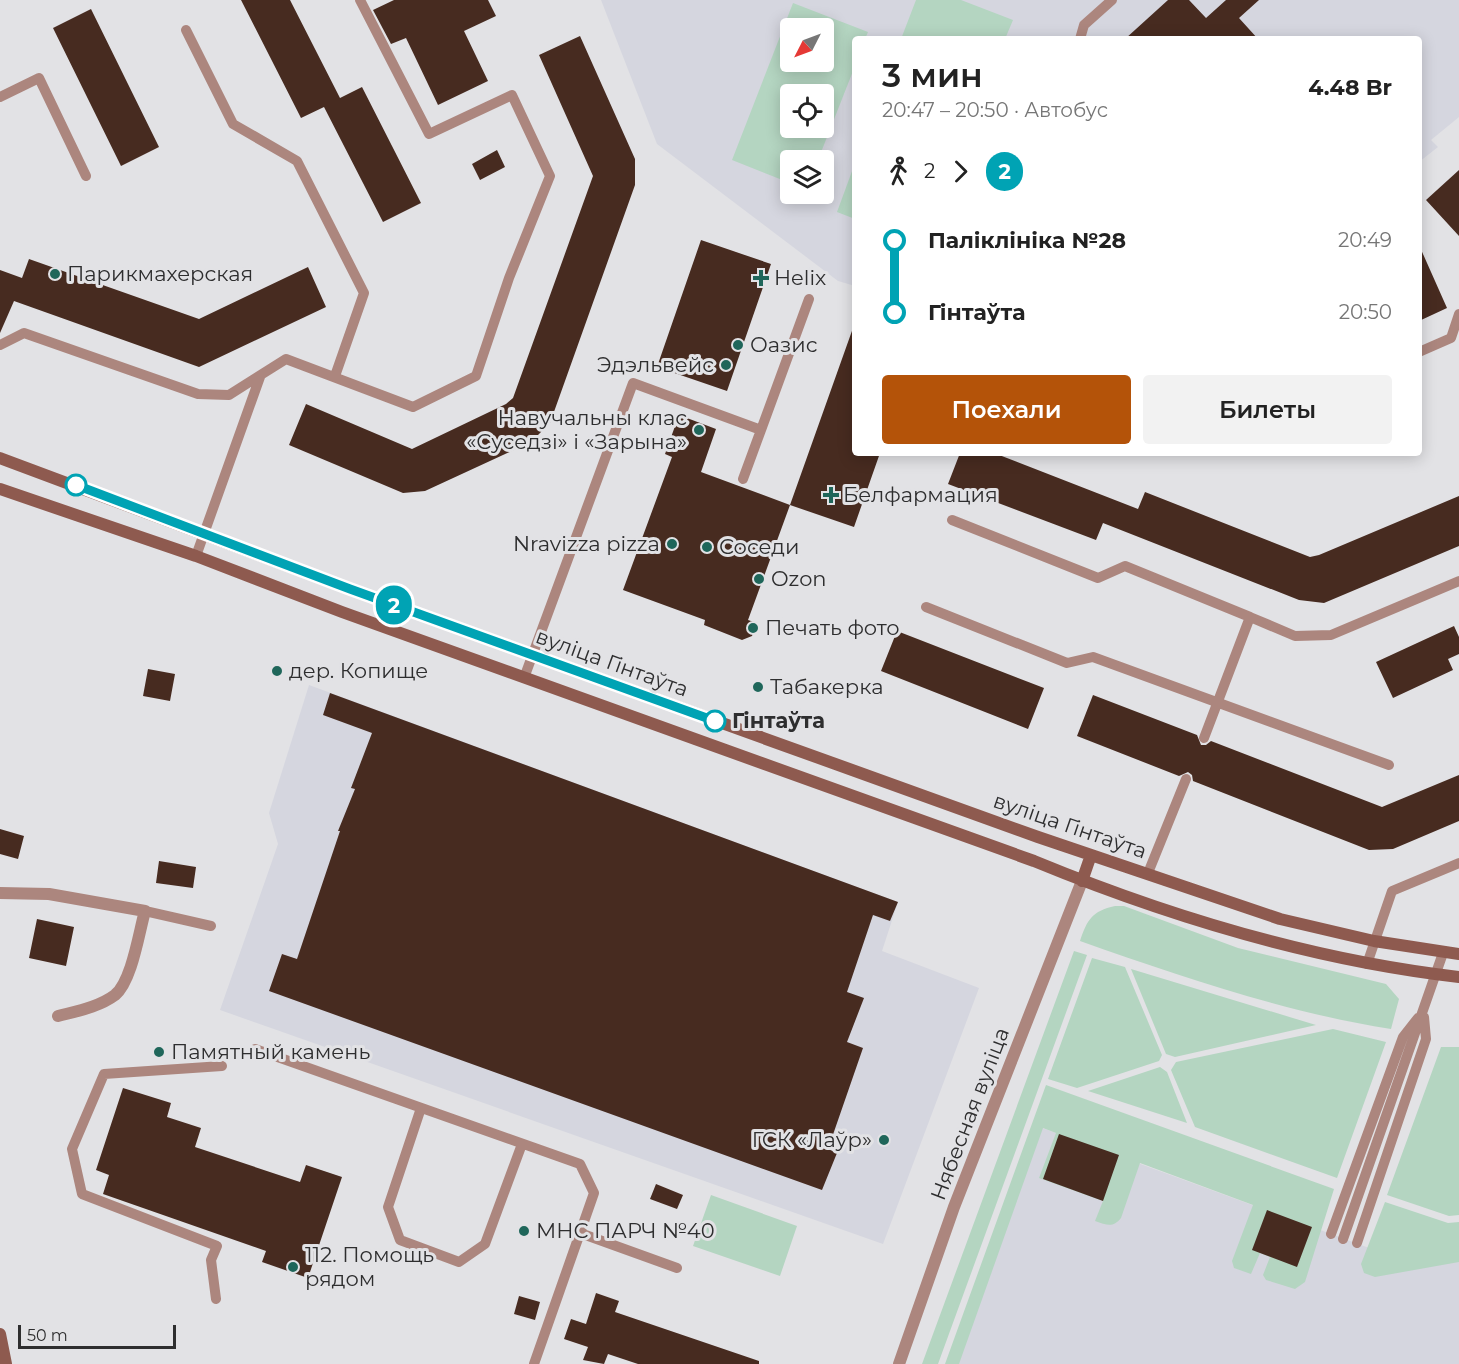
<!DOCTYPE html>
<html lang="ru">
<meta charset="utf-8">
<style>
body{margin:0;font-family:Montserrat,sans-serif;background:#f2f2f2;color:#222;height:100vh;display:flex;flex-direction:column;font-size:22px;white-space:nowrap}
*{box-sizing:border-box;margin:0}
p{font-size:20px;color:#767676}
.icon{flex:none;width:33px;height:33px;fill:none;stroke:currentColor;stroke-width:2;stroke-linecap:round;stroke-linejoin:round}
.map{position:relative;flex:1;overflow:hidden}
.side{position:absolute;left:852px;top:36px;width:570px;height:420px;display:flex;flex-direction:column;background:#fff;border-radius:6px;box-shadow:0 3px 15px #0003}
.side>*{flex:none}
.badge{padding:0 12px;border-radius:20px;font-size:21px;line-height:39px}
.needle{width:39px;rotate:228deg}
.buttons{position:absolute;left:780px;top:18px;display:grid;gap:12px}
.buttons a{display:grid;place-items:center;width:54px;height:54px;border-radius:6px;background:#fff;box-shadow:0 3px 15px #0003;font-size:30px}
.scale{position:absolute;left:18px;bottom:15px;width:158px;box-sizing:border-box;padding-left:6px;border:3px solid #2e2e2f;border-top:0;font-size:16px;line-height:21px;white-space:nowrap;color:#2e2e2f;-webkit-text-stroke:4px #e2e2e5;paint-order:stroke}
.map>.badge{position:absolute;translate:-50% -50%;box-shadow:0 0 0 3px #fff}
.legs{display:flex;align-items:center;gap:9px;height:66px;padding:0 30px;font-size:20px}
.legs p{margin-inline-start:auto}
.overview{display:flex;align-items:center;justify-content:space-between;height:102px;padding:0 30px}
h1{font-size:33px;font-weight:600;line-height:45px}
.action{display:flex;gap:12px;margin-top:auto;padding:12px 30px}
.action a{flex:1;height:69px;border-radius:6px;background:#b45309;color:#fff;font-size:24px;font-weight:600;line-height:69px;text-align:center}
.action a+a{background:#f2f2f2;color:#222}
ul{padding:0 30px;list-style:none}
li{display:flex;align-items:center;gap:21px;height:72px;font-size:22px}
li i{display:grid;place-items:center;width:9px;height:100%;margin:0 8px;background:currentColor}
li i::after{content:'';width:15px;height:15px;margin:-8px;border:4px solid;border-radius:50%;background:#fff}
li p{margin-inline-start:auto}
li:first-child i{background:linear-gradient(#0000 50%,currentColor 0)}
li:last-child i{background:linear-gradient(currentColor 50%,#0000 0)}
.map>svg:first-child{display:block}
</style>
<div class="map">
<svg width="1459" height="1364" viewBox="0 0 1459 1364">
<rect width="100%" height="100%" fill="#e2e2e5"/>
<!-- built -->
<path fill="#d5d6df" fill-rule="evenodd" d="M601 0H1459V117L1431 140 1438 147 1419 162V39H855V286L838 281 657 144ZM790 28H824V62H790ZM790 94H824V128H790ZM790 160H824V194H790Z
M309 685 898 902 882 951 979 988 883 1244 220 1010 278 844 269 813Z
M1037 1126 1410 1263 1459 1256V1364H951Z"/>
<!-- green -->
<path fill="#b4d5c1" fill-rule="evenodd" d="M916 0H961L1013 20 1005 39H901Z
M793 3 868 32 865 39H855V66L818 160H790V183L732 160ZM790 28H824V62H790ZM790 94H824V128H790Z
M855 163V219L837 212Z
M1115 906H1124L1238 948 1386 984 1399 999 1391 1029C1284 1012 1182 977 1080 941 1087 920 1092 911 1115 906Z
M1074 951 1087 955 938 1364H922Z
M1092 958 1125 967 1162 1055 1159 1061 1077 1088 1048 1079Z
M1131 969 1316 1025 1175 1057 1166 1054Z
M1333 1029 1386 1042 1337 1178 1195 1127 1171 1070 1176 1062Z
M1441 1047H1459V1215L1449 1216 1387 1195Z
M1160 1067 1167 1072 1187 1123 1088 1091Z
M1046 1085 1334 1189 1305 1282 1295 1289 1266 1280 1263 1275 1270 1257 1260 1253 1251 1274 1234 1268 1232 1261 1253 1205 1140 1163 1121 1218C1113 1228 1107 1225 1095 1221L1103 1201 1039 1178 1056 1133 1043 1128 959 1364H945Z
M711 1195 797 1226 780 1276 693 1246Z
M1385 1202 1448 1223 1459 1222V1262L1375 1277 1364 1273 1361 1264Z"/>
<!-- building -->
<path fill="#472b20" d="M241 0H290L340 98 362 87 421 203 383 222 324 107 301 118Z
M394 0H488L496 16 464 31 488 81 438 105 406 38 391 44 373 10Z
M1168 0H1189L1206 18 1226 0H1259L1239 18 1258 39H1125Z
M91 9 159 147 121 166 53 28Z
M580 36 635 159V185L550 423 531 442 425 491 403 493 289 445 306 404 412 449 506 404 513 398 593 176 539 55Z
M497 150 505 167 480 180 472 164Z
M1459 170V236L1426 200Z
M701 240 771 264 727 391 657 367Z
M1419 245 1447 308 1419 321Z
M29 259 199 319 308 267 326 307 199 367 14 301 0 333V270L22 278Z
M853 328 855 329V453H880L854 527 790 505Z
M679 415 716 429 701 472 790 505 748 620 757 623 752 636 742 640 704 625 705 620 623 590 672 457 665 454Z
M960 453H994L1138 509 1145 492 1310 557 1319 555 1459 496V546L1324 603 1299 600 1103 523 1096 540 948 484Z
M1454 626 1459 637V654L1448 659 1453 670 1393 698 1376 662Z
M897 631 1044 688 1028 729 881 671Z
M148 669 175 674 170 701 143 696Z
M330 693 898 902 890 921 873 915 847 992 864 998 847 1042 863 1048 828 1149 837 1153 822 1190 269 991 282 954 297 959 340 831H338L355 789 351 788 372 733 323 715Z
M1093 695 1197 735 1201 745H1206L1211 741 1382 807 1459 775V821L1393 849 1369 850 1193 781 1192 775 1188 772 1179 776 1077 736Z
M0 829 24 836 18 859 0 854Z
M159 861 196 867 193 888 156 883Z
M37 919 74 927 66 966 29 958Z
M123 1088 171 1103 167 1117 201 1128 195 1147 300 1182 306 1165 342 1177 308 1278 262 1262 266 1251 103 1194 109 1175 96 1170Z
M1059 1134 1119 1155 1103 1201 1043 1179Z
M656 1184 683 1195 677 1209 650 1199Z
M1267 1210 1312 1227 1297 1267 1252 1250Z
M596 1293 619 1301 615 1312 759 1361V1364H638L608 1354 604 1364 583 1360 588 1347 564 1339 571 1319 586 1324Z
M519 1296 540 1302 535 1320 514 1314Z"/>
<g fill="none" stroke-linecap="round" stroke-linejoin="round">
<!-- service -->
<path stroke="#ac867e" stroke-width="10" d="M186 30 233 124 297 161 364 293 335 376
M1080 39 1084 25 1112 0
M0 97 39 78 86 176
M0 345 24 333 198 394 229 395 286 359 413 407 476 376 509 278 550 176 512 95 429 134 360 0
M1419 352 1451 338 1459 314
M743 479 761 430
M952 520 1098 578 1125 566 1250 617
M196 556 260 377
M926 607 1067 663 1093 657 1389 765
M524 678 633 383 761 430 809 299
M1204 738 1250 617 1295 636 1331 635 1459 581
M1148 873 1186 779
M145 911 211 926
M1367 964 1392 891 1459 863
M255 1049 580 1164 594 1193 580 1233
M421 1108 388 1207 400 1240 459 1262 485 1244 522 1144
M1331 1234 1403 1037 1418 1018
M1343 1239 1443 953
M1357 1243 1426 1039 1424 1017
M216 1299 211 1260 217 1246 82 1194 72 1149 104 1074 222 1066
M534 1364 580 1233 677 1268"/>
<!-- minor -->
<path stroke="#ac867e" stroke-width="12" d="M0 893 49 894 145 911C139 932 132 981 115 995 99 1007 77 1011 58 1016
M899 1364 954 1207 1082 881"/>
<!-- secondary -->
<path stroke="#8e5a4f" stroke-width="12" d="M0 458 350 589 1038 837 1280 919 1374 941 1459 954
M0 489 196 556 342 612 1034 861C1170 917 1312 960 1459 977
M1082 881 1091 855
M0 1334 6 1364"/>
</g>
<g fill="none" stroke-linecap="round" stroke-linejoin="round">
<!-- line-1 casing -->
<g stroke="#fff" stroke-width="14">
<path id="line-1" d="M76 485 350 589 715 721"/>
</g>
<!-- line-1 -->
<use href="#line-1" stroke="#00a3b4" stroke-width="9"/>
</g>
<!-- markers -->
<g fill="#1f665a" stroke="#e2e2e5" stroke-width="2">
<circle cx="55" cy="274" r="6"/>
<path d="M758 269h6v6h6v6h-6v6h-6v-6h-6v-6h6z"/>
<circle cx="738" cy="345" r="6"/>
<circle cx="726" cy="365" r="6"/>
<circle cx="699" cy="430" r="6"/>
<path d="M828 486h6v6h6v6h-6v6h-6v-6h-6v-6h6z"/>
<circle cx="672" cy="544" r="6"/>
<circle cx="707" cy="547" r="6"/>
<circle cx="759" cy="579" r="6"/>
<circle cx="753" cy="628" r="6"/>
<circle cx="277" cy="671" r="6"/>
<circle cx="758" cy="687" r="6"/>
<circle cx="159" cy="1052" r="6"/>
<circle cx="884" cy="1140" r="6"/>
<circle cx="524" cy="1231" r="6"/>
<circle cx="293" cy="1267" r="6"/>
</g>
<g fill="#fff" stroke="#00a3b4" stroke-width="3">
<circle cx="76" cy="485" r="10"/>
<circle cx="715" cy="721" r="10"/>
</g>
<g text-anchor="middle" stroke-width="6" stroke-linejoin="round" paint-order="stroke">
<!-- poi labels -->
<g font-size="21" fill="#2e2e2f" stroke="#e2e2e5" text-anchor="start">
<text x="67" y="281">Парикмахерская</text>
<text x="774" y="285">Helix</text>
<text x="750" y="352">Оазис</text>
<text x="714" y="372" text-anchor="end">Эдэльвейс</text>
<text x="687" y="425" text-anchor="end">Навучальны клас<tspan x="687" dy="24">«Суседзі» і «Зарына»</tspan></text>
<text x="843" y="502">Белфармация</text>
<text x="660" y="551" text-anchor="end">Nravizza pizza</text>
<text x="719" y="554">Соседи</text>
<text x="771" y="586">Ozon</text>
<text x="765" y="635">Печать фото</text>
<text x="289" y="678">дер. Копище</text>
<text x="770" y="694">Табакерка</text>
<text x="171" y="1059">Памятный камень</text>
<text x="872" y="1147" text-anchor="end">ГСК «Лаўр»</text>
<text x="536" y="1238">МНС ПАРЧ №40</text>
<text x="305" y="1262">112. Помощь<tspan x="305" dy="24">рядом</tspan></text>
</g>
<!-- street labels -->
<g font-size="21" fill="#2e2e2f" stroke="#e2e2e5">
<text transform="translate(612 663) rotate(20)" y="7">вуліца Гінтаўта</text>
<text transform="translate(1070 826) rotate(19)" y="7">вуліца Гінтаўта</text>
<text transform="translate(970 1114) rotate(-69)" y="7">Нябесная вуліца</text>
</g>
<!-- stop labels -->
<g font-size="21" font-weight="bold" fill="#2e2e2f" stroke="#e2e2e5" text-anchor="start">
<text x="732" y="728">Гінтаўта</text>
</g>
</g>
</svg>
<div class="buttons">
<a><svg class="needle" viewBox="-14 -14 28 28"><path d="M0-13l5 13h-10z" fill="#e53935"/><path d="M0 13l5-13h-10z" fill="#767676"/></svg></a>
<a><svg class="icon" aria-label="locate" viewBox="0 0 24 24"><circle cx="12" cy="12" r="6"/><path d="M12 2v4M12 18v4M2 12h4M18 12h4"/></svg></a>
<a><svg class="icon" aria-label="layers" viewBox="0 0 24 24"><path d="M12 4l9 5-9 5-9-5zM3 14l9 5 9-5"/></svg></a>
</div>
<div class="scale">50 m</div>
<b class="badge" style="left:394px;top:605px;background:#00a3b4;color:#fff">2</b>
<section class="side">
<div class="overview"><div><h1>3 мин</h1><p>20:47 – 20:50 · Автобус</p></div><b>4.48 Br</b></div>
<div class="legs"><svg class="icon" aria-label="walk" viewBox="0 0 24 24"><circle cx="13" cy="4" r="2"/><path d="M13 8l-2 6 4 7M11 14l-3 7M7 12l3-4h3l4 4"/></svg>2<svg class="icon" aria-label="forward" viewBox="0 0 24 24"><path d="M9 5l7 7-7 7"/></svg><b class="badge" style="background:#00a3b4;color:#fff">2</b></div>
<ul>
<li><i style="color:#00a3b4"></i><b>Паліклініка №28</b><p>20:49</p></li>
<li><i style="color:#00a3b4"></i><b>Гінтаўта</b><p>20:50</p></li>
</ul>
<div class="action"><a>Поехали</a><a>Билеты</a></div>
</section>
</div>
